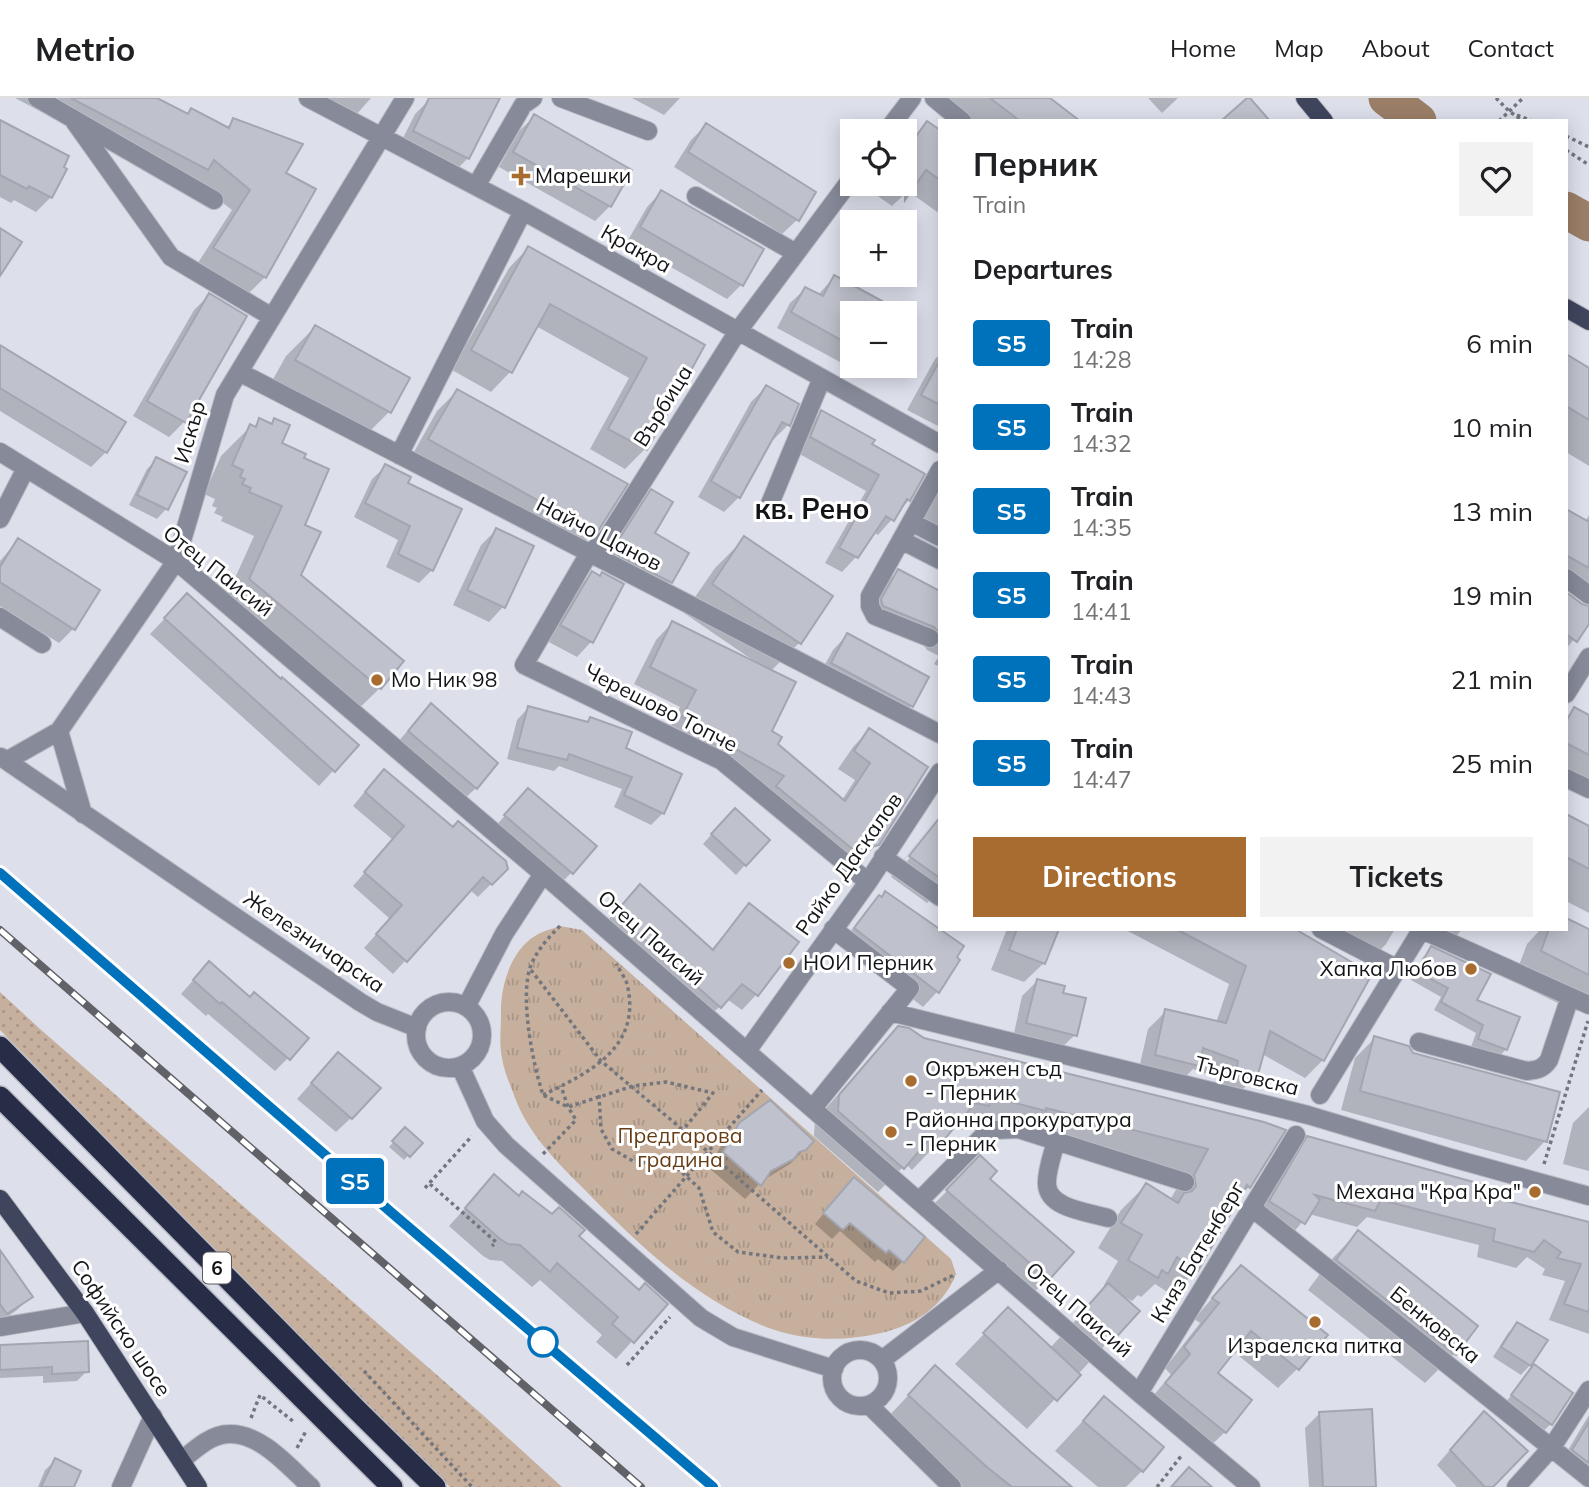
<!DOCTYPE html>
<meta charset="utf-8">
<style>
body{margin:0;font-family:Mulish,sans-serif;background:#f2f2f2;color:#202124;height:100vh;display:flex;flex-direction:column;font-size:26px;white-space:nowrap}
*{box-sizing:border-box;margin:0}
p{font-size:23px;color:#757577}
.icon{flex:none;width:38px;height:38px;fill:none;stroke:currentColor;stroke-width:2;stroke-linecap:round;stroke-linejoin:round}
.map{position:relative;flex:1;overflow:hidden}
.panel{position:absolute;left:938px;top:21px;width:630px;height:812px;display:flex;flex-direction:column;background:#fff;border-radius:0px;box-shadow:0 4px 18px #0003}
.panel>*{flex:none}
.badge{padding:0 14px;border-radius:5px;font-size:24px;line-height:46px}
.tools{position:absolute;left:840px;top:21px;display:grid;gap:14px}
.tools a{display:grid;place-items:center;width:77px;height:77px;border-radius:0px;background:#fff;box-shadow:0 4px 18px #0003;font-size:35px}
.map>.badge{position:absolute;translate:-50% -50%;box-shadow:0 0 0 4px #fff}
h2{padding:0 35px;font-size:26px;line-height:63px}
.round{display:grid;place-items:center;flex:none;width:74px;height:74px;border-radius:0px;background:#f2f2f2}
.overview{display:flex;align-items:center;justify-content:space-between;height:119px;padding:0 35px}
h1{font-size:33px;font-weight:700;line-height:52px}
.cta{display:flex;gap:14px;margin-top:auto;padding:14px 35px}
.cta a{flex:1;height:80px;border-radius:0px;background:#a86b30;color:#fff;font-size:28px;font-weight:700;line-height:80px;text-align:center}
.cta a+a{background:#f2f2f2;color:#202124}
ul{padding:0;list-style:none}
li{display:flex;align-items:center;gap:21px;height:84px;padding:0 35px}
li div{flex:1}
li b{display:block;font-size:26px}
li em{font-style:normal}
li .badge{min-width:77px;font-weight:700;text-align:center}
header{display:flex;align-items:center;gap:42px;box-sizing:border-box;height:98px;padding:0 35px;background:#fff;border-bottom:2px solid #e0e0e0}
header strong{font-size:33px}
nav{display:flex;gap:38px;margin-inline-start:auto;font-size:24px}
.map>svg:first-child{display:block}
</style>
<header>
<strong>Metrio</strong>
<nav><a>Home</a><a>Map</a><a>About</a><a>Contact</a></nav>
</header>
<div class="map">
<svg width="1589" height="1389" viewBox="0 0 1589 1389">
<defs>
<pattern id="grass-dots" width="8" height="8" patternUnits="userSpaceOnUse" patternTransform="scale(1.75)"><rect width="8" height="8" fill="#c6af9c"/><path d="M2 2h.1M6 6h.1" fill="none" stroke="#a99686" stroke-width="1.8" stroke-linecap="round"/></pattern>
<pattern id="park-tufts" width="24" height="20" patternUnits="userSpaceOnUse" patternTransform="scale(1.75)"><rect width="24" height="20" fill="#c6af9c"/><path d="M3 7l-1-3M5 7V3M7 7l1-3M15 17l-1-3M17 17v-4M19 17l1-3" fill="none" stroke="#a99686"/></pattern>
</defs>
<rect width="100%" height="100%" fill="#dde0eb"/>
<!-- grass -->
<path fill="url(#grass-dots)" d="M0 894 40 931 484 1318 562 1389H450C293 1244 151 1083 0 932Z"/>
<!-- park -->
<path fill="url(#park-tufts)" d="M560 828 582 832 951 1161 956 1176C943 1209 915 1227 881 1235 843 1244 803 1243 766 1229 696 1201 637 1146 585 1092 558 1065 532 1040 517 1005 512 991 504 974 502 960 499 946 501 931 501 917 500 890 510 853 535 838 542 833 552 831 560 828Z"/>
<!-- shadow -->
<path fill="#0003" d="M15 0H153L186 17 191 12 226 30 234 22 283 76 265 179 245 199 194 171 232 112 195 83 187 91Z
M325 0H371L356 17Z
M448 0H500L468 60 453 75 399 48 415 16 430 1Z
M632 0H680L664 17Z
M938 0H1047L1078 23H961Z
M1148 0H1178L1162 15Z
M534 19 610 108 595 123 499 69 519 33Z
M0 23 61 69 51 99 36 114 14 102 11 105 0 99Z
M928 26 940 34V116L908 93 892 108 872 94 878 86H905V50Z
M706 27 797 122 782 136 674 69 691 42Z
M661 94 741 187 727 201 627 144 647 109Z
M528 150 702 247 645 351 625 371 590 351 629 280 536 228 510 274 491 294 452 272 509 170Z
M834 179 880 203 873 215H852V252L840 264 777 230 790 205 805 191 818 197Z
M209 197 245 218 184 324 169 339 133 318 194 212Z
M315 229 408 281 389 314 360 343 267 292 286 258Z
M0 256 106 354 91 369 0 313Z
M940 256V329L907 312 935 261Z
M1566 258 1589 272V368L1566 354Z
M766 289 797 307 788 327 773 342 771 341 739 399 724 414 698 399 751 304Z
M457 293 597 431 575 454 410 361 437 313Z
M821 314 870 347 909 402 878 437 873 434 856 459 842 474 825 465 866 393 796 354 807 329Z
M275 322 303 428 299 478 401 563 380 590 350 619 221 511 254 438 221 423 223 419 214 415 217 410 212 408 215 401 204 396 221 358 250 329 253 330 260 323 270 327Z
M157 361 184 375 166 411 157 421 129 407 147 371Z
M386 368 405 386 432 472 419 485 386 469 398 442 354 419 372 381Z
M652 393 653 436 670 484 656 498 603 462 637 408Z
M940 393V439L917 427 933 399Z
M1566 413 1585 424 1589 417V491L1566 477Z
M496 432 503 509 489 524 453 507 481 447Z
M744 441 800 544 771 573 770 634 775 646 842 702 855 682 838 671 853 649 869 632 877 746 860 763 838 771 769 696 667 636 680 609 634 586 656 542 672 525 753 565 754 563 684 515 715 470Z
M18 442 74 530 59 545 0 508V463Z
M898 473 940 495V569L934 566 939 558 927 552 921 543 868 520 884 487Z
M592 476 591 544 577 559 547 543 577 490Z
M1566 496 1589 511 1587 525 1566 551Z
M173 512 281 583 357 647 319 688 150 536Z
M847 537 911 608 897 623 817 581 833 552Z
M431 607 476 690 461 704 394 648Z
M528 610 587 625 590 621 624 651 663 715 651 727 614 709 622 691 559 668 554 673 507 661 517 622Z
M1575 611 1589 619V691L1566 678V619Z
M371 686 452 731 506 771 478 799 470 792 393 876 364 850 390 821 353 788 393 742 353 708Z
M528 692 572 774 557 789 491 733Z
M940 715 902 764 905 766 940 721V792L927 805 891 779Z
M1566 718 1589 730V815L1566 803Z
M725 721 745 767 736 777 703 746Z
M886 795 957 862 937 894 923 909 841 846 865 814Z
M625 803 711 852 749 807 797 844 756 897 742 912 727 901 705 923 601 830Z
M1007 831H1057L1044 865 1024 884 991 872Z
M1124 831H1291L1323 962 1305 980 1262 956 1255 979 1237 997 1218 994 1221 981 1193 971 1179 985 1138 975 1148 931 1166 913 1216 925 1229 886Z
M1326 831H1395L1386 846 1368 865Z
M1437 831H1462L1450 846Z
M1541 831 1589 832V898L1574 913 1513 883 1527 846Z
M1431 851 1474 903 1506 951 1498 960 1471 949 1476 935 1434 912 1441 899 1411 882 1423 859Z
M196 879 288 960 275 973 208 916 206 918 181 896Z
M1037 883 1061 896 1075 937 1060 951 1013 940 1022 898Z
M899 930 923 942 1282 1032 1249 1089 1237 1101 1197 1172 1172 1197 1155 1186 1141 1199 1138 1197 1132 1203 1124 1199 1108 1244 1027 1331 955 1266 1008 1211 1050 1250 1106 1189 1104 1187 1118 1163 1098 1150 1121 1112 1146 1087 1170 1102 1185 1076 970 1024 963 1032 952 1030 912 1072 906 1066 878 1094 814 1038 815 1023 874 955Z
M1375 940 1412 957 1545 1043 1526 1063 1341 1012 1355 960Z
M321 974 351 1020 336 1034 297 1001Z
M1589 1009V1073L1563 1066 1573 1025Z
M740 1027 805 1051 790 1066 762 1083 745 1101 709 1070 724 1042Z
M405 1031 420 1045 404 1062 389 1049Z
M1308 1040 1501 1103 1589 1126V1236L1549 1222 1565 1183 1542 1177 1545 1171 1527 1159 1516 1170 1477 1159 1479 1147 1367 1119 1357 1129 1309 1116 1287 1142 1254 1120 1291 1057Z
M980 1060 988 1081 1048 1181 1033 1195 933 1107Z
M494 1078 518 1099 552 1118 639 1194 666 1206 616 1261 596 1244 602 1237 540 1182 532 1189 502 1163 490 1162 483 1158 449 1128Z
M844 1091 902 1164 893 1173 878 1161 875 1164 840 1133 832 1141 815 1126Z
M1358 1134 1454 1256 1425 1285 1308 1192 1329 1164Z
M0 1155 30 1199 17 1212 0 1224Z
M1222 1189 1298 1270 1278 1290 1233 1253 1216 1275 1225 1334 1205 1353 1146 1306 1171 1277 1165 1270 1200 1225 1194 1221Z
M1517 1226 1530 1267 1521 1277 1493 1259 1508 1235Z
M0 1249 87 1273 77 1283 43 1285V1278L0 1280Z
M1534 1268 1571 1296 1551 1326 1541 1335 1503 1308Z
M935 1269 1070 1389H963L887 1320Z
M1104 1300 1142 1373 1126 1389H1098L1055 1353Z
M1320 1315 1375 1389H1309L1305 1330Z
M1589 1317V1389L1559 1367Z
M1469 1330 1490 1389H1457L1437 1367Z
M55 1363 72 1389H38L45 1372Z"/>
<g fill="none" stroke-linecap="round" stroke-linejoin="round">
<!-- river -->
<path stroke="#9b7e67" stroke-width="37" d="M1387 0 1418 23
M1566 112 1589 125"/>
</g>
<!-- building -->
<path fill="#bfc2cc" stroke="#a3a6b0" stroke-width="2" d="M71 0H157L188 16 191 10 229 30 233 20 303 46 286 75 316 91 266 180 213 150 250 92 214 62 208 72Z
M429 0H500L469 61 413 33Z
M990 0H1050L1080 23H1020Z
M1247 0H1250L1270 23H1221Z
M534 16 632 72 611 109 513 54Z
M0 22 69 58 64 69 67 71 52 100 29 88 27 91 0 77Z
M927 23 940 32V82L926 72 905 102V54Z
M706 25 816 94 799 123 688 54Z
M661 92 764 151 743 188 640 129Z
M0 130 22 144 0 178Z
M528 148 705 247 647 352 608 331 647 260 550 206 512 275 471 252Z
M834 177 882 203 875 215H852V248L791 214 805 189 823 198Z
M209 195 247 218 186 325 147 303Z
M315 227 410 280 391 315 295 262Z
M0 247 126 324 107 355 0 290Z
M1566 256 1589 270V322L1566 308Z
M940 262V307L921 297Z
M766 287 799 306 790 328 782 324 740 400 711 383Z
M457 291 628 386 598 433 596 435 428 341Z
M821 312 875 342 872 346 925 376 910 403 907 401 894 423 886 418 858 460 839 450 879 377 810 339Z
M259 320 272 326 274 320 290 327 282 345 306 356 304 360 329 371 305 427 321 434 301 477 404 563 381 591 249 481 282 408 249 394 251 390 242 386 245 381 240 379 243 372 232 367 250 326 256 329Z
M156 359 187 374 168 412 137 397Z
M385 366 411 379 408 385 462 411 433 473 398 456 410 428 365 405Z
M651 391 673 404 655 435 689 455 672 485 614 455 618 448 616 446Z
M1566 411 1589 424V470L1566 457Z
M496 430 534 448 505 510 467 492Z
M744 438 833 498 801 546 712 486Z
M18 440 100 492 75 532 0 484V469Z
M898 471 940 493V535L934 529 883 508 881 501Z
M592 473 600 478 602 474 624 486 593 545 560 527Z
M1566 494 1582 506 1589 508V526L1577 544 1566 536Z
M187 495 281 581 282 579 359 647 335 674 164 520Z
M672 523 796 584 772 633 782 639 778 646 845 703 870 665 854 653 869 630 928 669 879 747 856 754 776 688 784 678 736 651 738 647 682 619 696 592 650 569Z
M847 535 929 579 913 609 831 565Z
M431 605 498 665 477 691 408 633Z
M528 608 588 624 590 619 632 634 626 650 682 676 664 716 624 697 632 679 569 656 567 662 517 650Z
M1574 609 1589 617V657L1566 645V624Z
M384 671 453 729 458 723 506 763 508 771 492 787 483 779 407 864 376 836 402 807 364 774 404 728 365 694Z
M528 690 597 748 573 776 504 717Z
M735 710 770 742 746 768 711 736Z
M1566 716 1589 728V771L1566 759Z
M940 719V780L909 758Z
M640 786 713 852 749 805 799 844 758 898 742 886 721 910 615 815Z
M885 793 964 848 957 859 960 862 939 895 854 830 879 797 882 799Z
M1566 820 1589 831V877L1541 853 1549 831H1566Z
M1017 831H1059L1045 866 1009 852Z
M1176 831H1295L1372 876 1324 963 1270 933 1257 980 1236 976 1238 963 1203 950 1199 968 1155 957 1165 911 1226 925 1246 868Z
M1431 848 1491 876 1477 902 1520 919 1507 952 1478 941 1483 927 1441 904 1448 890 1417 874Z
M209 863 250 899 254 894 309 940 290 962 222 904 220 906 193 882Z
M1037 881 1065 888 1063 895 1086 900 1077 938 1026 925Z
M898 928 909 930 924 940 1264 1024 1286 1032 1250 1090 1247 1087 1198 1173 1177 1159 1168 1176 1162 1172 1158 1180 1128 1162 1142 1137 1121 1125 1146 1085 1178 1105 1184 1095 1192 1093 1196 1088 1194 1077 1208 1051 1046 1010V1013L992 999 989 1008 975 1005 938 1049 930 1040 904 1071 838 1013 839 997Z
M1374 938 1409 948 1413 955 1560 994 1547 1044 1360 993Z
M338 954 381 990 352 1021 311 985Z
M770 1002 814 1043 806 1052 799 1054 794 1061 771 1073 761 1088 723 1054 739 1025Z
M405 1029 423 1045 410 1059 392 1043Z
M1307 1038 1506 1093 1503 1102 1589 1124V1214L1564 1206 1581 1166 1557 1160 1561 1154 1544 1142 1534 1154 1493 1143 1495 1131 1381 1102 1375 1113 1315 1097 1320 1102 1305 1126 1269 1103Z
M980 1057 997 1073 990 1081 1074 1154 1049 1182 946 1092Z
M494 1076 519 1098 522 1093 552 1116 559 1109 585 1132 579 1138 639 1192 645 1185 668 1206 634 1245 612 1226 618 1219 557 1165 550 1174 520 1147 508 1146 500 1141 465 1110Z
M854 1079 925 1139 904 1165 889 1152 886 1155 850 1125 843 1132 823 1115Z
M1358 1132 1478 1228 1456 1257 1336 1162Z
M0 1152 33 1199 7 1216 0 1206Z
M1241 1167 1328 1237 1299 1272 1251 1233 1218 1275 1252 1302 1226 1335 1165 1285 1190 1256 1184 1249 1219 1205 1212 1200Z
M1108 1185 1140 1213 1110 1246 1079 1218Z
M1008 1209 1081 1277 1057 1303 983 1235Z
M1517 1224 1548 1242 1531 1268 1501 1249Z
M88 1243 89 1274 52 1276V1269L0 1272V1247Z
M1534 1266 1573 1295 1552 1327 1511 1297Z
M935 1267 1030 1353 1072 1389H1012L988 1370 908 1297Z
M1104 1298 1164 1349 1143 1374 1083 1323Z
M1372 1311 1376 1389H1323L1319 1314Z
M1484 1313 1528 1353 1493 1389H1485L1450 1352Z
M1589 1324V1365L1572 1352Z
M55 1360 81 1373 74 1389H41Z
M1189 1369 1212 1389H1171Z"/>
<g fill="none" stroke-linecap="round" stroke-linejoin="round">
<!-- minor casing -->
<g stroke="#b9bbc5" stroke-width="20">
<path id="minor" d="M37 0 214 102
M308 0 523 113 940 346
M561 0 648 33
M934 0 962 23
M72 20 171 159 272 219
M887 33 912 0
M852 80 738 233 607 440 588 457 524 567 722 663 868 784
M476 88 523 7 533 0
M696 98 796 155
M239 274 940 636
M0 354 176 463 543 776 1139 1295 1251 1389
M399 357 523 113
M769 408 822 280
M0 421 26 370
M911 424 940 439
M901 442 940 462
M1566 480 1589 497
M0 519 42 546
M930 540 875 518 870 508V498L940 372
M1566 596 1589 559
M59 633 83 716
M1 659 360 904 377 914 417 930
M8 662 59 633 176 463 225 297 405 0
M1566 680 1589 691
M883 759 940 799
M1321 831 1398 871
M1422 832 1589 907
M416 937a33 33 0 1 1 66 0a33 33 0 1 1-66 0Z
M466 909 504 836 543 776
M890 914 1308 1017 1448 1059 1589 1098
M1419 944 1527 973C1537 972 1543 971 1549 962L1570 899
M747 953 868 784 940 674
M460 968 485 1023 506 1047 701 1220 733 1239 834 1271
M1320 997 1422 831
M813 1010 910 890 833 831
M1056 1043C1053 1056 1046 1073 1047 1087 1049 1111 1089 1114 1108 1120
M920 1102 983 1038 996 1032 1018 1031 1185 1084
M1252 1110 1589 1380
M0 1229 85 1215
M832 1280a28 28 0 1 1 56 0a28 28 0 1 1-56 0Z
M882 1262 999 1172
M1139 1295 1296 1037
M869 1307 952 1389
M181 1363C194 1352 211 1336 229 1336 261 1335 289 1369 311 1389
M121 1389 153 1318
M1516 1389 1552 1349 1589 1292"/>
</g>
<!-- major casing -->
<g stroke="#b9bbc5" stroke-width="20">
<path id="major" d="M1305 0 1324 23
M1566 210 1589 223
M0 1101 85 1215 198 1389"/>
</g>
<!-- highway casing -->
<g stroke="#b9bbc5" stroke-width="24">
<path id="highway" d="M0 949 356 1311 435 1389
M0 999 392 1389"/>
</g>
<!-- path -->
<path stroke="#74767d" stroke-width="3.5" stroke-dasharray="3.5 3.5" stroke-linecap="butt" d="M1496 0 1509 13 1523 23
M1517 17 1532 23
M1499 23 1523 0
M1566 38 1589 49
M1566 52 1589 67
M560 828C548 840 538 851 531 867 519 898 533 966 543 997L568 1009 633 988 666 984 713 995 683 1032 856 1183 889 1195 921 1193 956 1176
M531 872 601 963 683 1032
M543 997C588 975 640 951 628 890 627 882 620 873 616 866
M599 997 601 1031 612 1051 633 1063 676 1069 699 1090 713 1134 738 1154 783 1160 828 1159
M543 1056 576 1022 568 1009 561 988
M1544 1066 1588 923
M430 1086 496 1144 492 1148
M425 1090 472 1038
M636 1136 762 992
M627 1267 670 1219
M364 1273 472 1389
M251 1320 260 1297 294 1324
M297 1350 306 1333
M1157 1389 1182 1357"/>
<!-- minor -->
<use href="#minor" stroke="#868a99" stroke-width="18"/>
<!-- major -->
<use href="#major" stroke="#3f455d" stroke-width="18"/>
<!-- highway -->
<use href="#highway" stroke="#272d47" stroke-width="21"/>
<!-- rail casing -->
<g stroke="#606268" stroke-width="8">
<path id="rail" d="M0 775 392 1115 713 1389
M0 832 641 1389"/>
</g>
<!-- rail -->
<use href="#rail" stroke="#fff" stroke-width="5" stroke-dasharray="16" stroke-linecap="butt"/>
</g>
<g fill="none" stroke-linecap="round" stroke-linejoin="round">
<!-- line casing -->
<g stroke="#fff" stroke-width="16">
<path id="line" d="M0 775 392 1115 713 1389"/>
</g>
<!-- line -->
<use href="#line" stroke="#0072bc" stroke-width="10"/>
</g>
<!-- markers -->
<g fill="#a86b30" stroke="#fff" stroke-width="2.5">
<path d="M517.5 67.5h7v7h7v7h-7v7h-7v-7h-7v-7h7z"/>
<circle cx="377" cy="582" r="7"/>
<circle cx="789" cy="865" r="7"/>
<circle cx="1471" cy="871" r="7"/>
<circle cx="911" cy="983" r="7"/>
<circle cx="891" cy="1034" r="7"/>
<circle cx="1535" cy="1094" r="7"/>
<circle cx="1315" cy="1224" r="7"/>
</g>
<circle fill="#fff" stroke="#0072bc" stroke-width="3.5" cx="543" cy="1244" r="14"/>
<g text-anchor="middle" stroke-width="6" stroke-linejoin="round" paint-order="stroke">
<!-- shield labels -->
<rect fill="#fff" stroke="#5a5a5d" stroke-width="2" x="203" y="1154.5" width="28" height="31" rx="5"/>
<g font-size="19" font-weight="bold" fill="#131417">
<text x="217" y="1177">6</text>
</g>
<!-- poi labels -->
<g font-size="21" fill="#131417" stroke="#fff" text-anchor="start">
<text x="535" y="85">Марешки</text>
<text x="391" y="589">Мо Ник 98</text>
<text x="803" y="872">НОИ Перник</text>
<text x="1457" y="878" text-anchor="end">Хапка Любов</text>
<text x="925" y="978">Окръжен съд<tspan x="925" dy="24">- Перник</tspan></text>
<text x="905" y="1029">Районна прокуратура<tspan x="905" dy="24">- Перник</tspan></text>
<text x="1521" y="1101" text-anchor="end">Механа "Кра Кра"</text>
<text x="1315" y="1255" text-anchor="middle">Израелска питка</text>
</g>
<!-- street labels -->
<g font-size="21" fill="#131417" stroke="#fff">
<text transform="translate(636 151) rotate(29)" y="7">Кракра</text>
<text transform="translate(663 308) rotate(-58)" y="7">Върбица</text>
<text transform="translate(190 334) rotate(-74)" y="7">Искър</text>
<text transform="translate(599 436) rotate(27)" y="7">Найчо Цанов</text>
<text transform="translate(218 473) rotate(38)" y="7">Отец Паисий</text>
<text transform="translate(661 610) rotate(27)" y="7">Черешово Топче</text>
<text transform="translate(849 766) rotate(-55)" y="7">Райко Даскалов</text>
<text transform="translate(651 840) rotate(41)" y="7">Отец Паисий</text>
<text transform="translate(314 844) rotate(34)" y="7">Железничарска</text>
<text transform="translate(1247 978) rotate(14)" y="7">Търговска</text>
<text transform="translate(1198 1154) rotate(-59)" y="7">Княз Батенберг</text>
<text transform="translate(1079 1212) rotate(41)" y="7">Отец Паисий</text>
<text transform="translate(1435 1227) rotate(39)" y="7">Бенковска</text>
<text transform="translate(121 1230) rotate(56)" y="7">Софийско шосе</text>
</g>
<!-- park labels -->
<g font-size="21" fill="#663d14" stroke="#fff">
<text x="680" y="1045">Предгарова<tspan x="680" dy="24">градина</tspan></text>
</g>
<!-- district labels -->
<g font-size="28" font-weight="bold" fill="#131417" stroke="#fff">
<text x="812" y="421">кв. Рено</text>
</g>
</g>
</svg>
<div class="tools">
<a><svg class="icon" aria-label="locate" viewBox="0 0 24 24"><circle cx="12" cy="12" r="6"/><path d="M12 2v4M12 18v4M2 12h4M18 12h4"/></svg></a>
<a>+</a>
<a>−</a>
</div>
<b class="badge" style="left:355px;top:1083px;background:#0072bc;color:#fff">S5</b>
<section class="panel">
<div class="overview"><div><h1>Перник</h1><p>Train</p></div><a class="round"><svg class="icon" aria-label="heart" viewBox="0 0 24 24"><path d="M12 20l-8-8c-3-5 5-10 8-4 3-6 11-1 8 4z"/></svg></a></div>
<h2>Departures</h2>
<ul>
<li><span class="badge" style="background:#0072bc;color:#fff">S5</span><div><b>Train</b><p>14:28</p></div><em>6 min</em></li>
<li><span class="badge" style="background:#0072bc;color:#fff">S5</span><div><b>Train</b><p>14:32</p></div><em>10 min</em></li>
<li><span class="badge" style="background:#0072bc;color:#fff">S5</span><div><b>Train</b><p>14:35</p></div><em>13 min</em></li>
<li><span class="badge" style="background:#0072bc;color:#fff">S5</span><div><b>Train</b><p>14:41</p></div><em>19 min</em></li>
<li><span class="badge" style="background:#0072bc;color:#fff">S5</span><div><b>Train</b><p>14:43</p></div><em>21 min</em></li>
<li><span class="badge" style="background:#0072bc;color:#fff">S5</span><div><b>Train</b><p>14:47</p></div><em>25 min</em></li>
</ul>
<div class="cta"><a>Directions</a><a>Tickets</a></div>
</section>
</div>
